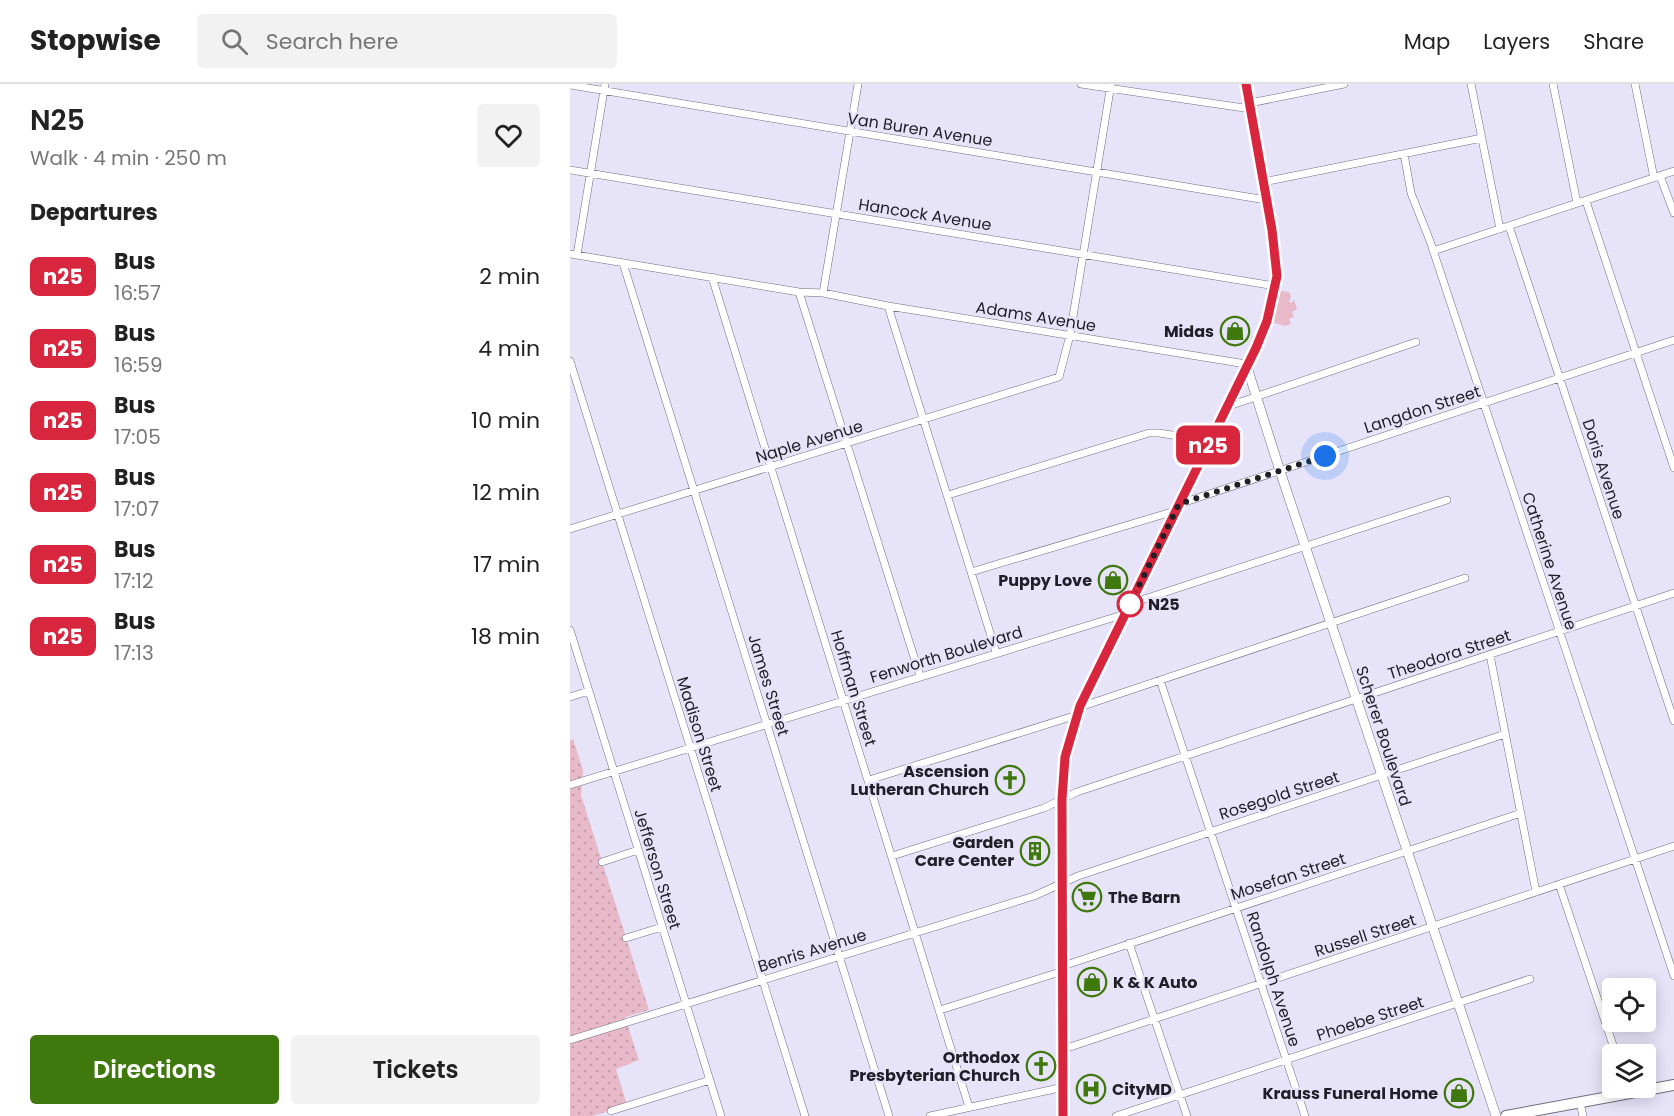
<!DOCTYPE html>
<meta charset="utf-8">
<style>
body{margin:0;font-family:Poppins,sans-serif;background:#f2f2f2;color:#222;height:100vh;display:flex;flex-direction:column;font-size:22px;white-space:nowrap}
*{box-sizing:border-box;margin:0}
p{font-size:20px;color:#767676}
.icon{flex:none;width:33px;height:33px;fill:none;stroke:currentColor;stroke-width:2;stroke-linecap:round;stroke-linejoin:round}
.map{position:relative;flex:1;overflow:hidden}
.side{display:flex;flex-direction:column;background:#fff;width:570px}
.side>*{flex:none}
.badge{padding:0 12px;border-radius:9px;font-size:21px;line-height:39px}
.fabs{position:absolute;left:1032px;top:894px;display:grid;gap:12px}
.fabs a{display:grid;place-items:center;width:54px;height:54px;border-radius:6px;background:#fff;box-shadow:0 3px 15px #0003;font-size:30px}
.you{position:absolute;width:30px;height:30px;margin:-15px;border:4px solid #fff;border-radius:50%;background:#1a73e8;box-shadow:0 0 0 9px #1a73e833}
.map>.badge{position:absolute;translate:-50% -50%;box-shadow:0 0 0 3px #fff}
h2{padding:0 30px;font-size:22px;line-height:54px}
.round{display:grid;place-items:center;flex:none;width:63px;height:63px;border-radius:6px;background:#f2f2f2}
.headline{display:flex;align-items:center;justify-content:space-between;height:102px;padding:0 30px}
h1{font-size:28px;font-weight:600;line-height:45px}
.primary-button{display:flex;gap:12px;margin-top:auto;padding:12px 30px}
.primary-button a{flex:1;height:69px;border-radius:6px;background:#3f780d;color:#fff;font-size:24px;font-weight:600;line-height:69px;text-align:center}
.primary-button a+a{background:#f2f2f2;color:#222}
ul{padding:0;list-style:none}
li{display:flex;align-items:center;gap:18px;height:72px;padding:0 30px}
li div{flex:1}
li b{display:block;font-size:22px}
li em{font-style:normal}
li .badge{min-width:66px;font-weight:700;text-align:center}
header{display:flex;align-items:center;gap:36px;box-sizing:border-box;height:84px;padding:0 30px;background:#fff;border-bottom:2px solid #e0e0e0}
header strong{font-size:28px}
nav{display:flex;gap:33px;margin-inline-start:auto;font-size:21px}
.search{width:420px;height:54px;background:#f2f2f2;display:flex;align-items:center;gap:15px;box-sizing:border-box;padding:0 21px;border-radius:6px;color:#767676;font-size:22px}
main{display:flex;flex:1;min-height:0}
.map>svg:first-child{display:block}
</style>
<header>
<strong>Stopwise</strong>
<div class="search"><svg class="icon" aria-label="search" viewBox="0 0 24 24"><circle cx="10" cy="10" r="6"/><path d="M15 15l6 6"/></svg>Search here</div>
<nav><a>Map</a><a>Layers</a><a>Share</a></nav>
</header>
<main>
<section class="side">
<div class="headline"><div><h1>N25</h1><p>Walk · 4 min · 250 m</p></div><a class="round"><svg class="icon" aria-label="heart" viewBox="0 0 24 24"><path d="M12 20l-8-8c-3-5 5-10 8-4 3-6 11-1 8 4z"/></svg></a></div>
<h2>Departures</h2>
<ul>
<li><span class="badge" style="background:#d7263d;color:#fff">n25</span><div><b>Bus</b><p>16:57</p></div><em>2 min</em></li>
<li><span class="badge" style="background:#d7263d;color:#fff">n25</span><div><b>Bus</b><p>16:59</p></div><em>4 min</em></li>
<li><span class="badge" style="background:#d7263d;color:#fff">n25</span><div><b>Bus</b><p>17:05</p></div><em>10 min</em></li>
<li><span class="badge" style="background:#d7263d;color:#fff">n25</span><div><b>Bus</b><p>17:07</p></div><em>12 min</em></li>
<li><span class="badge" style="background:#d7263d;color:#fff">n25</span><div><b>Bus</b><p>17:12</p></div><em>17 min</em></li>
<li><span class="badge" style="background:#d7263d;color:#fff">n25</span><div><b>Bus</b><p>17:13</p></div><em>18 min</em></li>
</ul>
<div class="primary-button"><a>Directions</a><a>Tickets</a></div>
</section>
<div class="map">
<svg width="1104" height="1032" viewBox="0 0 1104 1032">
<defs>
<pattern id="park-dots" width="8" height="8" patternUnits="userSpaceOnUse" patternTransform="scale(1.5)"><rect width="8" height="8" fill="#e8b9c9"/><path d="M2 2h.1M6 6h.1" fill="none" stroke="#c79fac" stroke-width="1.8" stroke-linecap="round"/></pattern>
</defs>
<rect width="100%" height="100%" fill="#e7e4f9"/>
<!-- grass -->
<path fill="#e8b9c9" d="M704 206 719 208 721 212 719 218 721 219 724 216 727 225 722 228 724 233 719 235 721 240 715 242 697 237Z"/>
<!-- park -->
<path fill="url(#park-dots)" d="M3 655 13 686 11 711 79 926 55 933 69 976 46 985 57 1021 23 1032H0V657Z"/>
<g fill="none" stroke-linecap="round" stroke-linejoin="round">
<!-- street casing -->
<g stroke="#706d7f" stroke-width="8">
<path id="street" d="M511 0 681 25
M901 0 930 145
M983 0 1007 119
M1065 0 1084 94
M0 1 696 116
M680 19 774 0
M834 70 841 109 860 157 1104 892
M0 86 705 202
M1090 92 1104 129
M693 98 912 54
M1016 117 1104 384
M939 142 1104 637
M863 167 1104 87
M0 170 229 208 253 209 318 222 676 280
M7 171 35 0
M53 179 319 1032
M142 193 399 1023
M229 208 350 592
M253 209 288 0
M318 222 426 568
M0 277 235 1032
M656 323 846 258
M378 411 579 349H589L640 357
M609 420 1104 256
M0 445 489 293 500 251 541 0
M401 488 605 427
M559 520 877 416
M0 546 151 1032
M920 571 966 808
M590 596 735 1032
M0 613 19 607
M510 623 895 494
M299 696 507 631
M0 701 555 530
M322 772 474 724 507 708 1104 509
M32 778 68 766
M989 800 1046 970
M56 854 92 843
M559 859 617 1032
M493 882 951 729
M370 926 493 887
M0 956 464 812 508 792 935 650
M494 965 1104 762
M1010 1019 1013 1032
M41 1027 140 996
M360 1032 494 1003
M546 1032 960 895"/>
</g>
<!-- secondary casing -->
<g stroke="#706d7f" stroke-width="10">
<path id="secondary" d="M676 280 710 387 926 1032
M493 1032 492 715 495 673 510 623 686 264 697 237 707 192 702 146 676 0"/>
</g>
<!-- primary casing -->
<g stroke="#706d7f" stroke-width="12">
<path id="primary" d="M936 1032 1104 1001"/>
</g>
<!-- street -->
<use href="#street" stroke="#fff" stroke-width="7"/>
<!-- secondary -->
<use href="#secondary" stroke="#fff" stroke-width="9"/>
<!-- primary -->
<use href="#primary" stroke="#fff" stroke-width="10"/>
</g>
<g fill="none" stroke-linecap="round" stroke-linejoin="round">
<!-- line casing -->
<g stroke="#fff" stroke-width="14">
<path id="line" d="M493 1032 492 715 495 673 510 622 686 264 697 237 707 192 702 146 676 0"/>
</g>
<!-- line -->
<use href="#line" stroke="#d7263d" stroke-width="9"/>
<!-- walk -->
<path stroke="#201e26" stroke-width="6" stroke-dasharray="0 10.8" d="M560 520 609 420 755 372"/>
</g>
<!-- icons -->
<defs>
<g id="shop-ring" transform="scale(1.5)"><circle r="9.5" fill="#e7e4f9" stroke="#3f780d" stroke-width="1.5"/><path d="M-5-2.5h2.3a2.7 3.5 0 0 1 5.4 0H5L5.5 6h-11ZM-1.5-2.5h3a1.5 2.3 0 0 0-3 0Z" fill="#3f780d"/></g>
<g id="church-ring" transform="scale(1.5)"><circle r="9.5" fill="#e7e4f9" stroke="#3f780d" stroke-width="1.5"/><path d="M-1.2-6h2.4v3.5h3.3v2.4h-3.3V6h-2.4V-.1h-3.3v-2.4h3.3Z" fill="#3f780d"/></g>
<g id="building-ring" transform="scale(1.5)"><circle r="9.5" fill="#e7e4f9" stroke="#3f780d" stroke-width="1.5"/><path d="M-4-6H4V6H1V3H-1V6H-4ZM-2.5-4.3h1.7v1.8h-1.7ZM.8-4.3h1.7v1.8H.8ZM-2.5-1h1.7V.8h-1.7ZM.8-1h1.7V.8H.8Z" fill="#3f780d"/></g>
<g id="supermarket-ring" transform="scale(1.5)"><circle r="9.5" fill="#e7e4f9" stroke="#3f780d" stroke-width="1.5"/><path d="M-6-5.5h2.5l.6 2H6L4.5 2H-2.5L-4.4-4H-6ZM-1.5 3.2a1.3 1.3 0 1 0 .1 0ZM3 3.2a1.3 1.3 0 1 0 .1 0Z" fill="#3f780d"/></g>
<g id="hospital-ring" transform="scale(1.5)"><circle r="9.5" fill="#e7e4f9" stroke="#3f780d" stroke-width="1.5"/><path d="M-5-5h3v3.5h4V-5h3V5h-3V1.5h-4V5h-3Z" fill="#3f780d"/></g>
</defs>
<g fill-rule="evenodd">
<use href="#shop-ring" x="665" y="247"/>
<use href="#shop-ring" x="543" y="496"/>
<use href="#church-ring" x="440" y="696"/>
<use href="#building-ring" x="465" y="767"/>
<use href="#supermarket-ring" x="517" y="813"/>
<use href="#shop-ring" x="522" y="898"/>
<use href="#church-ring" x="471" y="982"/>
<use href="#hospital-ring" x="521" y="1005"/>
<use href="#shop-ring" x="889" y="1009"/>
</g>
<!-- markers -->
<circle fill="#fff" stroke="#d7263d" stroke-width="3" cx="560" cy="520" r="12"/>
<g text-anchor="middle" stroke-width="5" stroke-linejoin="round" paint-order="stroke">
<!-- street labels -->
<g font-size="16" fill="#201e26" stroke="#e7e4f9">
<text transform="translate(350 45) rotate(9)" y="6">Van Buren Avenue</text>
<text transform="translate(355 130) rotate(9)" y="6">Hancock Avenue</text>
<text transform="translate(466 232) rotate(9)" y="6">Adams Avenue</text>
<text transform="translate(852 325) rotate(-18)" y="6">Langdon Street</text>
<text transform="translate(239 357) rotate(-17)" y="6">Naple Avenue</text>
<text transform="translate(1034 385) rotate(72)" y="6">Doris Avenue</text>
<text transform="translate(980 477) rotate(72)" y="6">Catherine Avenue</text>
<text transform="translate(376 570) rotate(-17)" y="6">Fenworth Boulevard</text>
<text transform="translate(879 570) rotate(-18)" y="6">Theodora Street</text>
<text transform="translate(199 601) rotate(73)" y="6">James Street</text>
<text transform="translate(284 604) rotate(73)" y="6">Hoffman Street</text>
<text transform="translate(130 650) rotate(73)" y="6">Madison Street</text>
<text transform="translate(814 652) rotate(72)" y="6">Scherer Boulevard</text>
<text transform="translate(709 711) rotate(-18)" y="6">Rosegold Street</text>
<text transform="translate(88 785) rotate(73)" y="6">Jefferson Street</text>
<text transform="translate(718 792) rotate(-18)" y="6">Mosefan Street</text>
<text transform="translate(795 851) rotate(-18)" y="6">Russell Street</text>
<text transform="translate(242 866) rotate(-17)" y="6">Benris Avenue</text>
<text transform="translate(704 895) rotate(72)" y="6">Randolph Avenue</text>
<text transform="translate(800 934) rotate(-18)" y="6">Phoebe Street</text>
</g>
<!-- poi labels -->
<g font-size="16" font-weight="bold" fill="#201e26" stroke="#e7e4f9" text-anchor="end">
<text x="644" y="253">Midas</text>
<text x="522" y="502">Puppy Love</text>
<text x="419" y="693">Ascension<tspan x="419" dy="18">Lutheran Church</tspan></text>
<text x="444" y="764">Garden<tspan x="444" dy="18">Care Center</tspan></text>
<text x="538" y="819" text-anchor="start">The Barn</text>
<text x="543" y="904" text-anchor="start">K &amp; K Auto</text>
<text x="450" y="979">Orthodox<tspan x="450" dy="18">Presbyterian Church</tspan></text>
<text x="542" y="1011" text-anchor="start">CityMD</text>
<text x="868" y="1015">Krauss Funeral Home</text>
</g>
<!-- stop labels -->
<g font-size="16" font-weight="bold" fill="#201e26" stroke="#e7e4f9" text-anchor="start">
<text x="578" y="526">N25</text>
</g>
</g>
</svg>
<div class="fabs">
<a><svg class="icon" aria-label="locate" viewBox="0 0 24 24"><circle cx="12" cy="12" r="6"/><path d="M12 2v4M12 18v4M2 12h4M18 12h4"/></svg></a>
<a><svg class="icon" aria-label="layers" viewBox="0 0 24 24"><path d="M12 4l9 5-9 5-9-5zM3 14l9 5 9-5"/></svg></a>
</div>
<div class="you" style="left:755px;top:372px"></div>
<b class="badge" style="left:638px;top:361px;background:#d7263d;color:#fff">n25</b>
</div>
</main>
